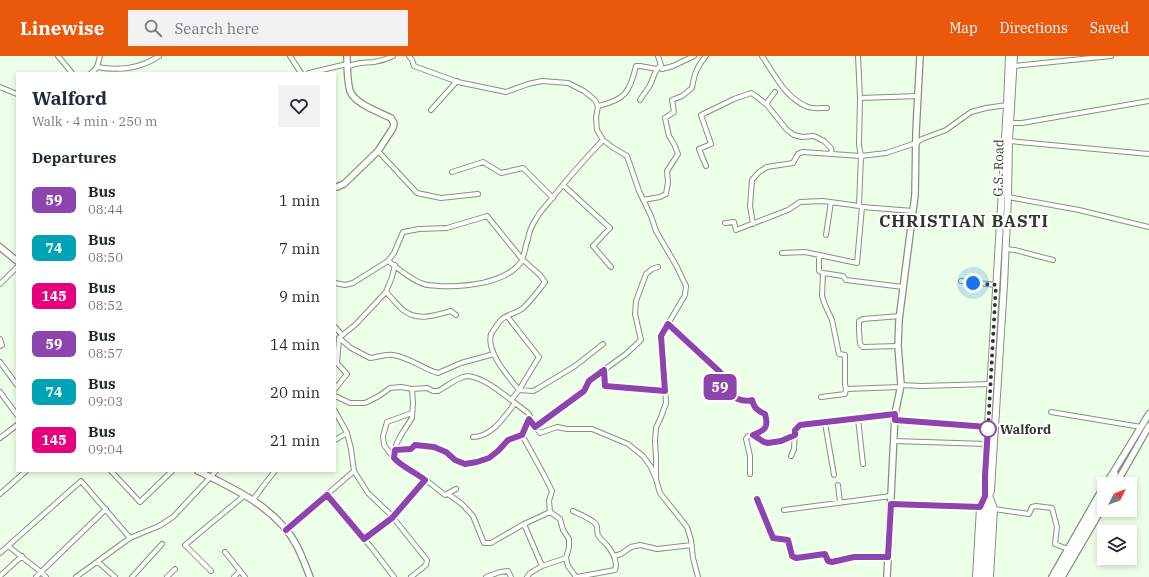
<!DOCTYPE html>
<meta charset="utf-8">
<style>
body{margin:0;font-family:"IBM Plex Serif",serif;background:#f2f2f3;color:#1f2937;height:100vh;display:flex;flex-direction:column;font-size:15px;white-space:nowrap}
*{box-sizing:border-box;margin:0}
p{font-size:13px;color:#747a83}
.icon{flex:none;width:22px;height:22px;fill:none;stroke:currentColor;stroke-width:2;stroke-linecap:round;stroke-linejoin:round}
.map{position:relative;flex:1;overflow:hidden}
.details{position:absolute;left:16px;top:16px;width:320px;height:400px;display:flex;flex-direction:column;background:#fff;border-radius:0px;box-shadow:0 2px 6px #0003}
.details>*{flex:none}
.badge{padding:0 8px;border-radius:6px;font-size:14px;line-height:26px}
.needle{width:26px;rotate:48deg}
.tools{position:absolute;left:1097px;top:421px;display:grid;gap:8px}
.tools a{display:grid;place-items:center;width:40px;height:40px;border-radius:0px;background:#fff;box-shadow:0 2px 6px #0003;font-size:20px}
.you{position:absolute;width:20px;height:20px;margin:-10px;border:3px solid #fff;border-radius:50%;background:#1a73e8;box-shadow:0 0 0 6px #1a73e833}
.map>.badge{position:absolute;translate:-50% -50%;box-shadow:0 0 0 2px #fff}
h2{padding:0 16px;font-size:15px;line-height:36px}
.round{display:grid;place-items:center;flex:none;width:42px;height:42px;border-radius:0px;background:#f2f2f3}
.headline{display:flex;align-items:center;justify-content:space-between;height:68px;padding:0 16px}
h1{font-size:19px;font-weight:700;line-height:30px}
ul{padding:0;list-style:none}
li{display:flex;align-items:center;gap:12px;height:48px;padding:0 16px}
li div{flex:1}
li b{display:block;font-size:15px}
li em{font-style:normal}
li .badge{min-width:44px;font-weight:700;text-align:center}
header{display:flex;align-items:center;gap:24px;box-sizing:border-box;height:56px;padding:0 20px;background:#ea580c;color:#fff}
header strong{font-size:19px}
nav{display:flex;gap:22px;margin-inline-start:auto;font-size:14px}
.search{width:280px;height:36px;background:#f2f2f3;display:flex;align-items:center;gap:10px;box-sizing:border-box;padding:0 14px;border-radius:0px;color:#747a83;font-size:15px}
.map>svg:first-child{display:block}
</style>
<header>
<strong>Linewise</strong>
<div class="search"><svg class="icon" aria-label="search" viewBox="0 0 24 24"><circle cx="10" cy="10" r="6"/><path d="M15 15l6 6"/></svg>Search here</div>
<nav><a>Map</a><a>Directions</a><a>Saved</a></nav>
</header>
<div class="map">
<svg width="1149" height="521" viewBox="0 0 1149 521">
<rect width="100%" height="100%" fill="#eeffe9"/>
<g fill="none" stroke-linecap="round" stroke-linejoin="round">
<!-- street casing -->
<g stroke="#81947a" stroke-width="6">
<path id="street" d="M58 0 72 17
M290 0 301 17
M409 0 412 4 414 10 458 26 506 36 528 28 542 25 568 27 584 35 595 44 598 50 596 62 597 74 603 84 612 91 627 100 639 135 651 160 656 175 677 211 686 230 685 239 661 280 666 347 661 361 656 372 655 385 656 401V423L660 437 687 471 691 484 693 502 698 521
M762 0C775 19 785 42 808 51 813 53 821 52 827 52
M858 0 860 42
M661 9 662 13 673 10 694 0
M1014 10 1111 0
M97 11C119 15 140 13 159 0
M347 11C356 6 364 7 374 6 380 5 387 3 393 0
M91 17C98 13 98 7 100 0
M309 17 347 8
M0 31 17 38
M775 36 768 45 767 49 787 74 794 79 802 81 814 80 824 85 831 92 832 98 861 100 886 97 916 87 922 83 946 74 971 56 986 52 1007 49
M640 44C643 39 646 35 649 31 655 21 652 17 661 9L658 0
M598 50C625 44 630 36 636 10H640L657 13
M431 54 457 25
M1010 67H1022L1149 45
M1009 85 1149 98
M378 95 417 137 441 142 478 138
M706 110 699 93 711 88 701 59 734 43 751 37 756 40 767 49
M452 116 483 106 501 117 523 112 553 142
M563 129 610 172 593 190 611 211
M1008 141 1079 154 1149 171
M643 144 660 141 666 138 668 126 667 115 678 98 674 88 669 80 665 62 674 56 672 44 682 40 692 32C694 19 697 10 706 0
M862 151 913 155
M725 167 734 166 736 174 788 154 800 146 823 145 859 150
M753 168 750 150 752 124 759 116 767 111 793 107 798 98 802 96 832 98
M826 179 831 146
M1005 193 1015 194 1053 204
M782 197 805 196 857 207 862 151 859 150 861 100 859 89 860 42 918 40
M819 199V215L823 217 822 240 825 249 832 264 839 298 845 299V328L846 333 900 331
M823 217 843 220 846 224 903 231
M961 225 996 229
M335 227 345 229 353 227 388 205C398 212 412 225 424 228 428 230 434 229 439 230 464 231 505 228 521 206 525 199 525 190 528 183 529 176 532 169 536 163 540 155 547 149 553 141 569 121 585 103 603 84
M0 228 17 211
M386 236C392 242 397 249 403 254 418 266 436 259 451 255L456 259
M507 260 539 301 519 334 533 335 537 333 575 310 603 288
M668 268 721 317 717 325C719 328 720 332 722 334 729 340 743 347 752 344L754 351 765 358C769 373 762 378 748 380L746 383 750 400V418
M335 271 342 279
M339 282 351 292 370 302C378 301 385 298 393 299 409 301 423 313 438 317L461 307 494 298
M0 283 2 289 0 290
M898 290 863 291 860 288 859 275V265L863 263 900 260
M0 306 17 329
M604 314 605 330 665 335
M901 329 921 330 991 328
M335 333 347 318 337 307 339 282 356 268 386 236 392 221 395 209
M0 336 17 359
M335 340 350 347H365L379 340 390 332 401 331 412 333 427 332 433 335H438C446 331 454 324 463 321 476 316 500 335 511 344L519 334C509 321 486 297 491 278 493 275 497 269 500 265 506 258 516 258 523 252 532 244 538 235 545 226L540 219 522 203 487 160 447 172 419 173 403 176 394 197 388 205
M821 341 845 338 846 333
M511 344 528 357 530 360 522 379 544 419 552 435 549 445 550 456 524 468 542 510 530 517 527 521
M1051 356 1141 371
M412 357 387 366 383 380 384 389 390 397 398 406 417 417 445 439 456 433
M529 363 540 377 557 371 567 373H592L628 388 643 400 651 411 655 421
M858 363 863 408
M895 364 988 371
M825 367 834 419
M535 371 584 335 589 325 626 298 641 284 635 258 636 245 646 218 652 213 658 211
M753 379C757 381 760 385 764 386 774 389 787 383 795 379
M473 381C492 381 505 360 515 347
M0 382 17 369
M335 384 347 377
M894 385 987 388
M395 393H411L415 389 433 391 446 396 455 403 465 408 477 406 489 401 498 395 508 384 522 379
M791 400 794 393 795 374 801 369 895 358
M394 402 396 389 401 379 412 362 413 347 412 333
M111 415 140 446 172 415
M354 415 368 437 391 459 427 504 426 509 411 521
M838 429 840 446
M0 438 26 415
M448 438 462 448 473 460 484 487H491L524 468
M327 439 371 491 394 521
M757 443 773 482 788 484 792 500 795 502 825 498 829 505 832 506 854 501H888
M253 444 263 430 275 415
M891 448 980 451
M994 453 1029 458 1032 451 1036 450 1052 452 1057 471 1055 488 1068 493
M784 454 891 440
M573 455C579 458 591 463 595 467 599 471 596 475 598 479 600 483 603 485 606 488 612 495 618 505 615 514L577 521
M550 456 560 463 563 474 569 483V491L566 502
M286 474 354 415 351 393 347 377 335 355
M364 483 392 461 425 424
M8 490 41 516 36 521
M225 496 245 521
M0 497 81 425 130 482
M614 500 621 498 631 491 640 489 657 493 692 489
M98 506 115 521
M542 510 566 502 568 510 576 521
M211 515 185 489 245 439
M0 520 22 500
M46 521 41 516 106 453
M76 521 130 482 159 470 173 461 216 415
M132 521 162 488
M167 521 175 513
M234 521 240 515
M486 521 500 516 508 515 511 521"/>
</g>
<!-- secondary casing -->
<g stroke="#81947a" stroke-width="8">
<path id="secondary" d="M335 131H337L344 128 378 95 393 72 394 67 391 62C379 56 355 48 350 35 347 24 347 11 347 0
M0 191 17 205
M198 415C235 433 277 452 297 490 302 500 306 511 310 521
M1106 428 1149 358
M1111 428 1115 418
M1116 428 1149 370
M887 521 895 358 901 329 898 290 899 264 915 139 916 76 920 0
M1052 521 1104 430
M1058 521 1104 440
M1062 521 1104 449"/>
</g>
<!-- primary casing -->
<g stroke="#81947a" stroke-width="8">
<path id="primary" d="M976 521 980 451 983 443
M980 521 985 440V420L1007 49 1009 0
M984 521 989 441 991 434 1004 229 1008 141 1009 85 1014 0
M990 521 994 453 990 442"/>
</g>
<!-- street -->
<use href="#street" stroke="#fff" stroke-width="4"/>
<!-- secondary -->
<use href="#secondary" stroke="#fff" stroke-width="5.5"/>
<!-- primary -->
<use href="#primary" stroke="#fff" stroke-width="6"/>
</g>
<g fill="none" stroke-linecap="round" stroke-linejoin="round">
<!-- line casing -->
<g stroke="#fff" stroke-width="9">
<path id="line" d="M286 474 327 439 364 483 392 462 425 424C415 416 402 411 394 402L395 394 411 393 415 389 434 391 446 396 455 404 465 408 477 406 489 402 498 395 508 384 522 379 529 363 535 371 584 335 589 325 604 314 605 330 665 335 661 280 668 268 721 317 717 325C719 328 720 332 722 334 729 340 743 347 752 344 754 352 758 355 765 358 769 372 765 374 753 379L764 386 768 387 781 385 795 379V374L800 369 895 358V364L988 371 985 420V440L980 451 891 448 888 501H854L832 506 828 505 825 498 796 502 792 500 788 484 773 482 757 443"/>
</g>
<!-- line -->
<use href="#line" stroke="#8e44ad" stroke-width="6"/>
<!-- walk -->
<path stroke="#31392e" stroke-width="4" stroke-dasharray="0 7.2" d="M973 227 996 229 988 373"/>
</g>
<!-- markers -->
<circle fill="#fff" stroke="#8e44ad" stroke-width="2" cx="988" cy="373" r="8"/>
<g text-anchor="middle" stroke-width="4" stroke-linejoin="round" paint-order="stroke">
<!-- street labels -->
<g font-size="13" fill="#31392e" stroke="#fff">
<text transform="translate(998 112) rotate(-89)" y="5">G.S. Road</text>
</g>
<!-- stop labels -->
<g font-size="13" font-weight="bold" fill="#31392e" stroke="#fff" text-anchor="start">
<text x="1000" y="378">Walford</text>
</g>
<!-- district labels -->
<g font-size="17" font-weight="bold" letter-spacing="1" fill="#31392e" stroke="#fff">
<text x="964" y="171">CHRISTIAN BASTI</text>
</g>
</g>
</svg>
<div class="tools">
<a><svg class="needle" viewBox="-14 -14 28 28"><path d="M0-13l5 13h-10z" fill="#e53935"/><path d="M0 13l5-13h-10z" fill="#747a83"/></svg></a>
<a><svg class="icon" aria-label="layers" viewBox="0 0 24 24"><path d="M12 4l9 5-9 5-9-5zM3 14l9 5 9-5"/></svg></a>
</div>
<div class="you" style="left:973px;top:227px"></div>
<b class="badge" style="left:720px;top:331px;background:#8e44ad;color:#fff">59</b>
<section class="details">
<div class="headline"><div><h1>Walford</h1><p>Walk · 4 min · 250 m</p></div><a class="round"><svg class="icon" aria-label="heart" viewBox="0 0 24 24"><path d="M12 20l-8-8c-3-5 5-10 8-4 3-6 11-1 8 4z"/></svg></a></div>
<h2>Departures</h2>
<ul>
<li><span class="badge" style="background:#8e44ad;color:#fff">59</span><div><b>Bus</b><p>08:44</p></div><em>1 min</em></li>
<li><span class="badge" style="background:#00a3b4;color:#fff">74</span><div><b>Bus</b><p>08:50</p></div><em>7 min</em></li>
<li><span class="badge" style="background:#e6007e;color:#fff">145</span><div><b>Bus</b><p>08:52</p></div><em>9 min</em></li>
<li><span class="badge" style="background:#8e44ad;color:#fff">59</span><div><b>Bus</b><p>08:57</p></div><em>14 min</em></li>
<li><span class="badge" style="background:#00a3b4;color:#fff">74</span><div><b>Bus</b><p>09:03</p></div><em>20 min</em></li>
<li><span class="badge" style="background:#e6007e;color:#fff">145</span><div><b>Bus</b><p>09:04</p></div><em>21 min</em></li>
</ul>
</section>
</div>
